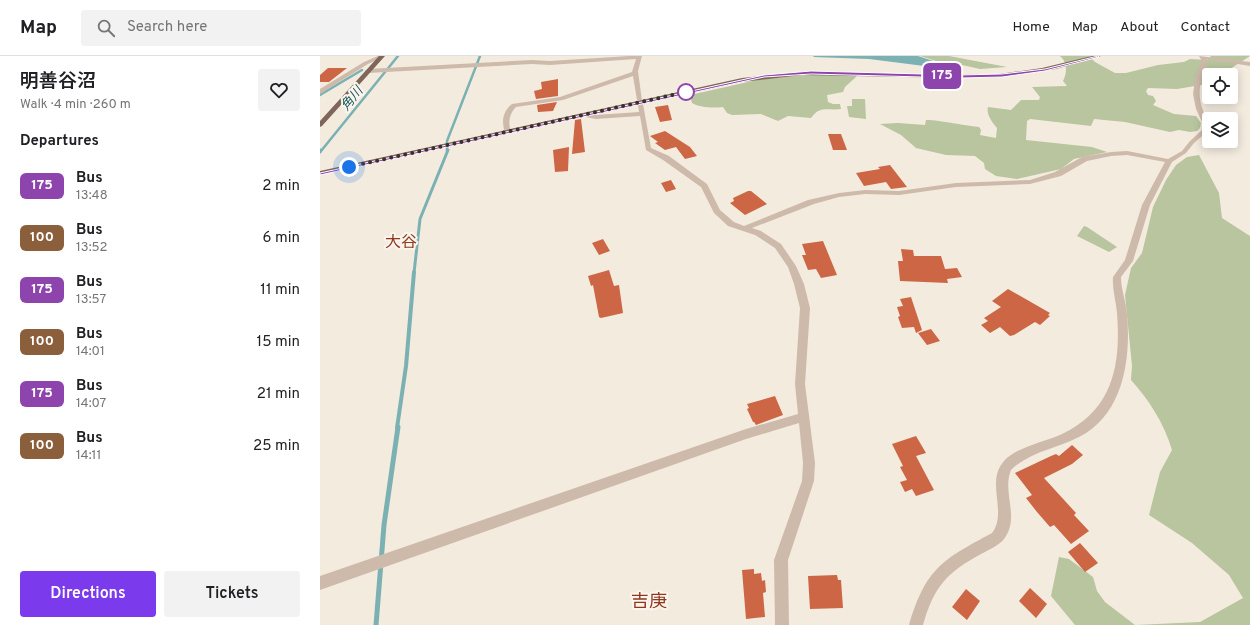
<!DOCTYPE html>
<meta charset="utf-8">
<style>
body{margin:0;font-family:Overpass,"Noto Sans JP",sans-serif;background:#f2f2f2;color:#202124;height:100vh;display:flex;flex-direction:column;font-size:15px;white-space:nowrap}
*{box-sizing:border-box;margin:0}
p{font-size:13px;color:#757577}
.icon{flex:none;width:22px;height:22px;fill:none;stroke:currentColor;stroke-width:2;stroke-linecap:round;stroke-linejoin:round}
.map{position:relative;flex:1;overflow:hidden}
.side{display:flex;flex-direction:column;background:#fff;width:320px}
.side>*{flex:none}
.badge{padding:0 8px;border-radius:6px;font-size:14px;line-height:26px}
.tools{position:absolute;left:882px;top:12px;display:grid;gap:8px}
.tools a{display:grid;place-items:center;width:36px;height:36px;border-radius:4px;background:#fff;box-shadow:0 2px 10px #0003;font-size:20px}
.you{position:absolute;width:20px;height:20px;margin:-10px;border:3px solid #fff;border-radius:50%;background:#1a73e8;box-shadow:0 0 0 6px #1a73e833}
.map>.badge{position:absolute;translate:-50% -50%;box-shadow:0 0 0 2px #fff}
h2{padding:0 20px;font-size:15px;line-height:36px}
.round{display:grid;place-items:center;flex:none;width:42px;height:42px;border-radius:4px;background:#f2f2f2}
.summary{display:flex;align-items:center;justify-content:space-between;height:68px;padding:0 20px}
h1{font-size:19px;font-weight:600;line-height:30px}
.action{display:flex;gap:8px;margin-top:auto;padding:8px 20px}
.action a{flex:1;height:46px;border-radius:4px;background:#7c3aed;color:#fff;font-size:16px;font-weight:600;line-height:46px;text-align:center}
.action a+a{background:#f2f2f2;color:#202124}
ul{padding:0;list-style:none}
li{display:flex;align-items:center;gap:12px;height:52px;padding:0 20px}
li div{flex:1}
li b{display:block;font-size:15px}
li em{font-style:normal}
li .badge{min-width:44px;font-weight:700;text-align:center}
header{display:flex;align-items:center;gap:24px;box-sizing:border-box;height:56px;padding:0 20px;background:#fff;border-bottom:1px solid #e0e0e0}
header strong{font-size:19px}
nav{display:flex;gap:22px;margin-inline-start:auto;font-size:14px}
.search{width:280px;height:36px;background:#f2f2f2;display:flex;align-items:center;gap:10px;box-sizing:border-box;padding:0 14px;border-radius:4px;color:#757577;font-size:15px}
main{display:flex;flex:1;min-height:0}
.map>svg:first-child{display:block}
</style>
<header>
<strong>Map</strong>
<div class="search"><svg class="icon" aria-label="search" viewBox="0 0 24 24"><circle cx="10" cy="10" r="6"/><path d="M15 15l6 6"/></svg>Search here</div>
<nav><a>Home</a><a>Map</a><a>About</a><a>Contact</a></nav>
</header>
<main>
<section class="side">
<div class="summary"><div><h1>明善谷沼</h1><p>Walk · 4 min · 260 m</p></div><a class="round"><svg class="icon" aria-label="heart" viewBox="0 0 24 24"><path d="M12 20l-8-8c-3-5 5-10 8-4 3-6 11-1 8 4z"/></svg></a></div>
<h2>Departures</h2>
<ul>
<li><span class="badge" style="background:#8e44ad;color:#fff">175</span><div><b>Bus</b><p>13:48</p></div><em>2 min</em></li>
<li><span class="badge" style="background:#8b5e3c;color:#fff">100</span><div><b>Bus</b><p>13:52</p></div><em>6 min</em></li>
<li><span class="badge" style="background:#8e44ad;color:#fff">175</span><div><b>Bus</b><p>13:57</p></div><em>11 min</em></li>
<li><span class="badge" style="background:#8b5e3c;color:#fff">100</span><div><b>Bus</b><p>14:01</p></div><em>15 min</em></li>
<li><span class="badge" style="background:#8e44ad;color:#fff">175</span><div><b>Bus</b><p>14:07</p></div><em>21 min</em></li>
<li><span class="badge" style="background:#8b5e3c;color:#fff">100</span><div><b>Bus</b><p>14:11</p></div><em>25 min</em></li>
</ul>
<div class="action"><a>Directions</a><a>Tickets</a></div>
</section>
<div class="map">
<svg width="930" height="569" viewBox="0 0 930 569">
<rect width="100%" height="100%" fill="#f4ebdf"/>
<!-- green -->
<path fill="#b8c59e" d="M600 0H629L687 11 660 13 642 9 632 10Z
M740 0H769L775 6 795 17H806L838 9 864 6 870 3 887 4 891 0H930L907 15 889 19 887 28 857 33 828 32 826 35 828 39 833 40 836 45 833 49 854 58 876 60 881 67 880 72 877 75 870 76 859 74 850 76 805 66 774 63 771 70 710 63 707 65 706 84 772 91 787 96 754 103 741 113 697 123 676 120 665 113 664 107 655 100 626 99 596 92 581 79 560 68 578 67 605 69 606 64C613 63 648 70 659 71L661 74 660 79 676 82 677 72C672 66 666 58 668 51L691 54 701 44H719L720 41 712 31 747 30 743 25C747 17 748 7 740 0Z
M494 18 537 20 525 31 523 36 507 39 508 46 513 48H520L521 53C508 55 500 49 491 62L468 60 458 65 441 58 412 59 407 57 403 51C393 52 381 52 372 47L370 39 437 24Z
M532 43H545L546 63 529 61 527 50H532Z
M879 99 899 137 902 162 930 180V569H755L731 540 739 501 749 503 773 521 777 535 785 546 815 569 880 566 923 542 909 519 872 487 829 459 840 416 852 394C844 367 829 344 811 324L812 310 805 239 811 212 822 197 833 151 846 124 856 109 867 101Z
M764 170 767 171 797 191 789 196 757 180Z"/>
<!-- water -->
<path fill="#7cb1b4" d="M494 0H598L631 11 620 12 549 3 493 1Z"/>
<g fill="none" stroke-linecap="round" stroke-linejoin="round">
<!-- stream-far3 -->
<path stroke="#7cb1b4" stroke-width="2.5" d="M0 39 42 14
M1 95 78 0
M127 95V85L160 0"/>
<!-- stream-far2 -->
<path stroke="#7cb1b4" stroke-width="3" d="M0 96 1 94
M94 217 100 163 128 94"/>
<!-- stream-far1 -->
<path stroke="#7cb1b4" stroke-width="4" d="M77 372 86 310 94 216"/>
<!-- stream -->
<path stroke="#7cb1b4" stroke-width="5" d="M56 569 64 469 78 371"/>
</g>
<!-- building -->
<path fill="#cd6645" d="M8 12H27L9 26H0V19Z
M238 23V40L216 43 214 35 222 33 221 26Z
M237 46 233 55 218 56 217 49Z
M348 49 352 64 340 66 335 51Z
M261 63 265 96 252 98 255 64Z
M345 75 370 91 377 100 365 103 356 91 345 94 335 87 338 86 330 80Z
M508 78H521L527 94H513Z
M249 91 248 115 235 116 233 94Z
M570 109 587 131 571 133 566 126 544 130 536 117 560 113 558 111Z
M351 124 356 133 346 136 341 127Z
M428 135H431L447 148 425 159 410 147 414 145 413 142Z
M283 183 290 195 279 199 272 187Z
M503 185 517 219 501 222 496 213 488 214 482 199H486L482 188Z
M581 193 593 194 594 200H621L625 213 637 212 642 221 627 223 628 227 580 225 578 205H583Z
M289 214 294 230 299 229 303 257 281 262 279 261 273 229 271 230 268 220Z
M688 233 730 257 728 259 730 260 720 269 715 266 694 279 690 280 680 271 670 277 661 269 668 265 664 262 681 251 672 245Z
M591 241 602 274 596 277 594 271 582 272 578 261 580 260 577 251 583 250 580 243Z
M611 273 620 285 607 289 598 277Z
M455 340 463 359 436 369 434 366H433L427 353 429 352 427 348Z
M596 380 606 397 596 400 614 434 596 440 592 433 585 436 580 426 587 424 580 411 583 410 572 388Z
M752 389 763 399 752 408 724 422 756 457 754 459 769 475 751 488 734 469 730 471 717 456 706 442 712 439 695 417 731 400 736 398 739 400Z
M760 487 778 507 765 516 748 496Z
M434 513V518L441 517 442 525 445 524 446 536 443 537 445 561 426 563 422 514Z
M517 519 518 524H521L523 552 490 553 488 520Z
M710 532 727 548 716 562 699 545Z
M646 533 660 545 647 564 632 551Z"/>
<g fill="none" stroke-linecap="round" stroke-linejoin="round">
<!-- minor -->
<path fill="#cebaaa" fill-rule="evenodd" d="M58 0 63 1 48 8 0 38V33L44 6Z
M309 0H322L318 15 322 45 317 44 313 20 243 44 196 51C189 58 188 67 191 76L188 78 185 76C181 65 183 55 192 48L240 41 312 16 316 3 230 9 212 8 48 17 45 15 48 13 212 4 230 5Z
M879 0 930 6V10L887 3 888 5C881 21 876 37 883 54 885 61 889 66 889 74L874 87 866 97 852 106 830 149 813 205 801 221C801 234 806 245 807 258 811 302 804 358 759 381 738 392 709 396 691 414 682 435 699 460 686 480 681 489 670 493 661 498 626 517 614 531 603 569H589C606 512 622 504 672 477 688 456 665 426 684 405 696 391 725 386 742 378 793 354 801 309 797 257 796 245 792 233 793 221L805 204 822 149 845 106 807 99 791 100 767 105 741 120 710 128 636 131 579 139 545 138 519 141 494 148 432 172 441 175 461 188 476 210 484 228 490 252 485 328 495 407 494 425 468 504 469 569H455L454 504 482 425 483 407 479 367 426 383 0 534V520L426 373 478 358 475 328 480 252 474 228 468 211 455 192 435 179 408 170 394 157 381 131 343 104 326 94 320 60 276 63 261 60V58L276 59 319 56 318 49 323 48 331 92 349 100 387 128 400 154 414 166 424 170 488 144 519 137 545 134 579 135 636 127 710 124 735 116 762 101 791 96 807 95 848 103 862 95 870 85 883 73 884 70 876 53 873 38 875 23 882 5Z"/>
<!-- major -->
<path fill="#7e665a" fill-rule="evenodd" d="M59 0H65L2 70 0 71V65Z
M772 0H781L736 13 679 21 635 22 483 19 422 26 0 119V115L422 22 483 16 635 19 679 18 722 12Z"/>
</g>
<!-- line -->
<path fill="#8e44ad" stroke="#fff" d="M778 0 779 1 725 15 682 21 640 22 491 18 444 21 0 119V117L444 19 491 15 640 19 682 18 725 13Z"/>
<g fill="none" stroke-linecap="round" stroke-linejoin="round">
<!-- walk -->
<path stroke="#3b2f2a" stroke-width="4" stroke-dasharray="0 7.2" d="M29 111 366 36"/>
</g>
<!-- markers -->
<circle fill="#fff" stroke="#8e44ad" stroke-width="2" cx="366" cy="36" r="8"/>
<g text-anchor="middle" stroke-width="4" stroke-linejoin="round" paint-order="stroke">
<!-- far-water labels -->
<g font-size="13" font-style="italic" fill="#1c5b60" stroke="#fbf5ed">
<text transform="translate(31 42) rotate(-51)" y="5">角川</text>
</g>
<!-- quarter labels -->
<g font-size="16" fill="#8f381e" stroke="#fbf5ed">
<text x="81" y="191">大谷</text>
</g>
<!-- near-neighbourhood labels -->
<g font-size="18" fill="#8f381e" stroke="#fbf5ed">
<text x="329" y="551">吉庚</text>
</g>
</g>
</svg>
<div class="tools">
<a><svg class="icon" aria-label="locate" viewBox="0 0 24 24"><circle cx="12" cy="12" r="6"/><path d="M12 2v4M12 18v4M2 12h4M18 12h4"/></svg></a>
<a><svg class="icon" aria-label="layers" viewBox="0 0 24 24"><path d="M12 4l9 5-9 5-9-5zM3 14l9 5 9-5"/></svg></a>
</div>
<div class="you" style="left:29px;top:111px"></div>
<b class="badge" style="left:622px;top:20px;background:#8e44ad;color:#fff">175</b>
</div>
</main>
